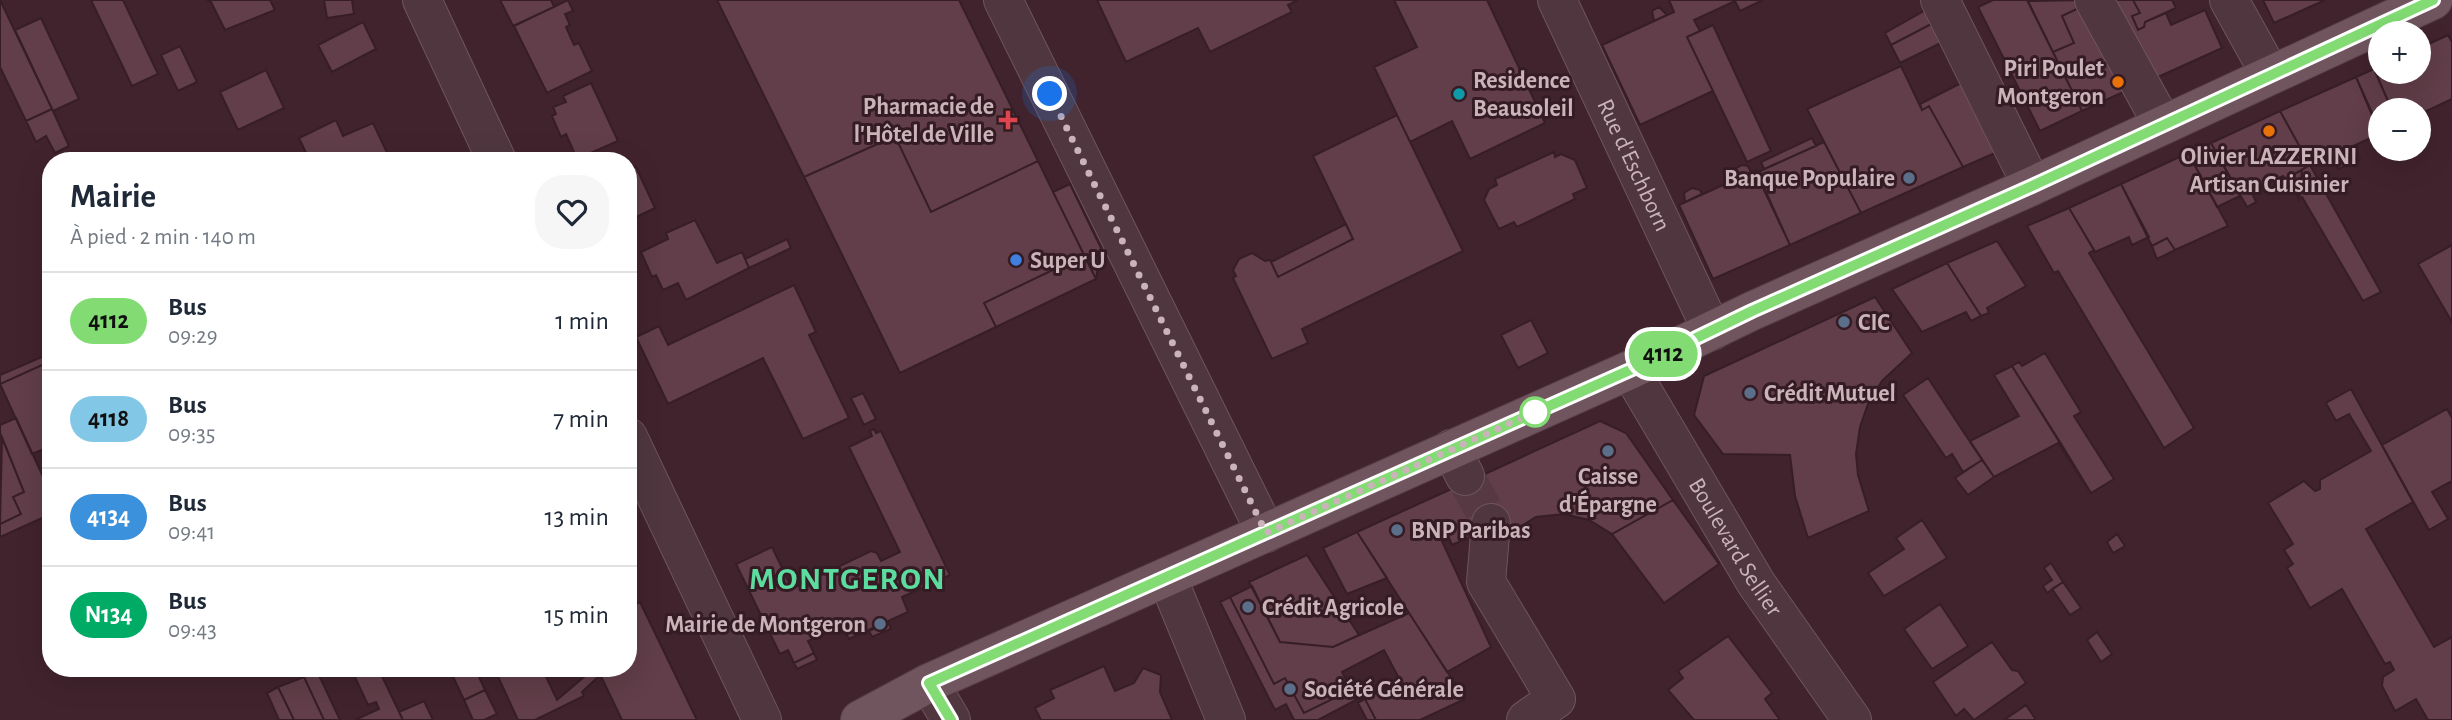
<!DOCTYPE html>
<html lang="fr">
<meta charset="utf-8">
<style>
body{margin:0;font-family:"Alegreya Sans",sans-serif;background:#f6f6f7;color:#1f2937;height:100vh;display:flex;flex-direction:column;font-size:26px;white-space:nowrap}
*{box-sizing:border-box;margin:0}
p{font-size:23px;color:#747a83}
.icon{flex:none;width:38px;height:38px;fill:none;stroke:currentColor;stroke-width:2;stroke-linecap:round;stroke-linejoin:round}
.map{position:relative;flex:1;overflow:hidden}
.panel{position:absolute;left:42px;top:152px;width:595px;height:525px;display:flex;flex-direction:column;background:#fff;border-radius:28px;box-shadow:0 7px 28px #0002}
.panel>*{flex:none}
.badge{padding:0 14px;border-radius:23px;font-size:24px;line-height:46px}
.fabs{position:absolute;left:2368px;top:21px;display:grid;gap:14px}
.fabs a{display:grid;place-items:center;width:63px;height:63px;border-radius:50%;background:#fff;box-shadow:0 7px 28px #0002;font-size:35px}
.you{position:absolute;width:35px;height:35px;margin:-18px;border:5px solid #fff;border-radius:50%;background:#1a73e8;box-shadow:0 0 0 10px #1a73e833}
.map>.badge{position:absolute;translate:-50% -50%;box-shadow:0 0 0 4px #fff}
.round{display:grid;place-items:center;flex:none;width:74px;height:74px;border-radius:28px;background:#f6f6f7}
.head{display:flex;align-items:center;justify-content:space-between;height:119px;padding:0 28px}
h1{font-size:33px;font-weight:700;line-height:52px}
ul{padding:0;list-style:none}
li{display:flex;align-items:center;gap:21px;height:98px;padding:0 28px;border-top:2px solid #e0e1e3}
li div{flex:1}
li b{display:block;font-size:26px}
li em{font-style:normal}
li .badge{min-width:77px;font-weight:700;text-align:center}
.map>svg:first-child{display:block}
</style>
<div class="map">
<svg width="2452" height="720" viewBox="0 0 2452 720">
<rect width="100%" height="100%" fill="#41232d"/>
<!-- building -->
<path fill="#613e49" stroke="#371e26" stroke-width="2" d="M0 0 52 109 26 121 0 67Z
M91 0H123L158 74 132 86Z
M207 0H270L275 10 225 30 211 2Z
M324 0H352L354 14 327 18Z
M500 0H551L554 7 513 26Z
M568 0 573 11 565 14 570 25 566 27 574 45 579 43 592 71 547 93 514 26Z
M717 0H959L1038 161 931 212 895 136 804 177Z
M1097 0H1298L1288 5 1292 12 1210 52 1198 28 1126 62Z
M1394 0H1487L1545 123 1470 159 1452 121 1410 142 1374 67 1417 47Z
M1669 0H1763L1740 11 1735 1 1694 20 1700 31 1687 37 1713 91 1640 125 1602 45 1674 12Z
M1993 0H2027L2082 111 2040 131 1978 7Z
M2085 0 2087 4 2062 16 2074 43 2053 52 2028 1Z
M2104 0H2133L2140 13 2132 16 2138 30 2144 27 2145 22 2166 13 2171 25 2205 10 2222 48 2147 82Z
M2133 0H2172L2176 8 2145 22 2144 27 2138 30 2132 16 2140 13Z
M2263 0H2325L2274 23Z
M2087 4 2132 88 2082 111 2053 52 2074 43 2062 16Z
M1659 7 1667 15 1654 21 1652 11Z
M1931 7 1937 21 1891 45 1885 33Z
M41 18 79 99 53 111 15 30Z
M1937 21 1947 40 1900 63 1891 45Z
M363 22 376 49 332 72 318 45Z
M1713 25 1771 151 1747 162 1687 37Z
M2448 35 2452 42V99L2418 115V110H2392L2374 69 2380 66V72H2418V49Z
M180 46 197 82 178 91 161 55Z
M1901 66 1922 110 1929 106 1963 167 1861 213 1807 109Z
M2374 69 2392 110H2380V131L2356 77Z
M266 70 284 108 238 130 220 92Z
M2356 77 2380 134 2353 146 2360 160 2338 169 2332 156 2311 167 2280 111Z
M1967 80 1995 153 1963 167 1929 106 1922 110 1920 104Z
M591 83 618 141 577 159 566 134 561 137 552 116 556 114 553 107 566 102 563 96Z
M52 109 69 146 55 153 46 136 36 142 26 121Z
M2280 111 2310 165 2285 179 2283 176 2251 191 2256 202 2247 207 2211 143Z
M1397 115 1463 251 1302 329 1308 343 1272 359 1233 278 1236 276 1233 270 1239 259 1252 253 1265 261 1270 260 1278 277 1353 239 1313 156Z
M336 120 343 136 373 123 391 161H310L299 138Z
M895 136 931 212 1038 161 1084 255 984 303 996 327 900 373 804 177Z
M1812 138 1816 146 1764 169 1761 162Z
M1824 142 1861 213 1790 245 1756 173Z
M2211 143 2240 196 2217 207 2188 153Z
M1554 152 1555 157 1561 154 1575 160 1587 188 1573 194 1575 199 1517 227 1514 222 1499 229 1484 200 1489 189 1497 185 1495 179Z
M2188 153 2228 226 2175 250 2167 238 2152 246 2121 184Z
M1742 165 1748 166 1751 172 1735 179V169Z
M2310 165 2381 292 2363 301 2302 197 2299 199 2302 170Z
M636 167 655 208 628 221V171Z
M1756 170 1790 245 1713 279 1679 205Z
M2302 170 2299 199 2289 180 2285 179Z
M1070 184 1101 248 1096 279 1053 192Z
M2121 184 2149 237 2132 245 2129 237 2095 252 2069 208Z
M1692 188 1700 190 1702 194 1685 202 1684 193Z
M2069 208 2094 250 2089 253 2194 428 2164 448 2058 271 2054 273 2027 226Z
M695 220 717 263 742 252 749 268 686 300 678 283 663 290 656 275 652 277 641 252 668 239 666 233Z
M1346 224 1353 239 1278 277 1271 262Z
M2167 238 2175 250 2157 259 2152 246Z
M787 239 791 248 749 268 745 259Z
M1997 241 2026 286 1987 308 1989 313 1981 316 1947 263Z
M2452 245V322L2418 264Z
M1084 255 1096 279 996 327 984 303Z
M1947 263 1981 316 1971 321 1966 312 1922 332 1892 289Z
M794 285 816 332 809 335 849 418 803 439 763 358 668 404 636 337 659 326 668 345Z
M1875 297 1912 353 1882 381 1868 404 1860 427 1856 454 1858 475 1869 511 1808 538 1795 496 1790 455 1723 454 1694 415 1704 376Z
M1531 320 1548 353 1518 368 1501 335Z
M51 353V361L0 384V375Z
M2045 353 2081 412 2074 416 2114 479 2091 493 2012 366 2019 362 2022 366Z
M51 361V446L32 454 0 384Z
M2012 366 2060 442 2091 493 2058 443 1994 477 1970 441 2019 416 1994 375Z
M1928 378 1982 460 1963 472 1952 454 1946 458 1903 395Z
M2351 389 2413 502 2366 529 2434 647 2452 637V720H2428L2416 699 2395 711 2382 686 2383 677 2394 670 2390 662 2385 664 2342 589 2310 608 2287 568 2293 564 2284 550 2293 544 2268 503 2304 481 2315 491 2320 489V480L2371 451 2349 414 2336 421 2326 403Z
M863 393 876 419 864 425 851 398Z
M2447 409 2452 418V481L2432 492 2448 519 2429 530 2382 445Z
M16 418 51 494V514L0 537V524L21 514 13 497 24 492 0 433V425Z
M1600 421 1626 433 1673 500 1612 534 1589 520 1564 514 1536 517 1509 534 1474 479Z
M874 429 876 433 881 431 950 575 902 597 908 612 849 639 842 625 808 641 814 653 794 663 788 650 780 654 736 564 772 547 792 589 871 551 877 553 881 561 900 552 849 447 872 436 870 431Z
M2 437 24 492 13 497 21 514 0 524Z
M1982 460 1994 477 1968 495 1955 478Z
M1474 479 1495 513 1479 520 1460 485Z
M1460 485 1485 530 1452 545 1447 533 1440 537 1491 647 1447 672 1357 532Z
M1673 500 1719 564 1664 603 1612 534Z
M1922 520 1947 558 1884 596 1868 573 1904 549 1896 538Z
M1357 532 1387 578 1347 594 1323 548Z
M2117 534 2125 546 2113 553 2107 542Z
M1307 555 1359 635 1333 647 1280 642 1249 582Z
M2051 563 2063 582 2047 593 2043 586 2052 580 2044 568Z
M2063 582 2081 608 2070 615 2052 589Z
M1252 586 1280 642 1333 647 1409 613 1465 699 1420 720H1376L1365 699 1400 680 1384 650 1342 672 1351 690 1304 713 1285 678 1274 684 1230 597Z
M1230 597 1274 684 1285 678 1304 713 1351 690 1356 700 1318 720H1294L1286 704 1275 710 1220 602Z
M640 602 697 720H622L597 668H628V608Z
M1940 604 1968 646 1932 669 1904 629Z
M888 622 891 629 872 637 869 631Z
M2097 632 2112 654 2101 662 2087 640Z
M1728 636 1772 693 1765 699 1780 720H1694L1668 690 1683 678 1678 671Z
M1992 642 2012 670 2018 671 2026 683 1974 720 1964 709 1956 716 1933 682Z
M814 653 817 660 797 669 794 663Z
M1104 666 1115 691 1134 683 1143 668 1161 675 1160 692 1172 720H1041L1035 708 1054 698 1050 690Z
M364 668H378L403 720H355L379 709 376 702 368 705 353 673Z
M449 668H475L485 690 464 700Z
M494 668H542L557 700 585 676 584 668H597L600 675 582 692 584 696 535 720H518Z
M317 671 340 720H324L304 677Z
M304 677 324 720H294L278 687Z
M278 687 294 720H279L267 693Z
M485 690 497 714 484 720H473L464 700Z
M1365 699 1376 720H1367L1358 703Z
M424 701 433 720H403L399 712Z
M2026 705 2036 720H2004Z"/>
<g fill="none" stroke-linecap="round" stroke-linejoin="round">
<!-- minor-tunnel -->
<path stroke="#563942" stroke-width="38" stroke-dasharray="38 19" stroke-linecap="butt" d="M1465 476 1491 523"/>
<!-- minor casing -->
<g stroke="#6e555d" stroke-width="40">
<g id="minor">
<path d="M422 0 497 161"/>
<path d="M1003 0 1266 533"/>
<path id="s1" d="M1557 0 1712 331"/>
<path d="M1940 0 2032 186"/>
<path d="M2094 0 2163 125"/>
<path d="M2229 0 2270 74"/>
<path id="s2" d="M1630 370 1756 583 1852 720"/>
<path d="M628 437 762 720"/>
<path d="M1451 449 1465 476"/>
<path d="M1491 523 1486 582 1556 699 1526 720"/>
<path d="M1167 577 1226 720"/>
<path d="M929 683 951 720"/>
</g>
</g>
<!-- major casing -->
<g stroke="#594048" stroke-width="40">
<path id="major" d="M860 720 929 683 1630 370 1752 311 2032 186 2433 0"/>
</g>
<!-- minor -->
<use href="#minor" stroke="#50373f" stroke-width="38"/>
<!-- major -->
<use href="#major" stroke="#70555e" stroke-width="38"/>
</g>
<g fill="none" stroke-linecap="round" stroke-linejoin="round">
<!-- line casing -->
<g stroke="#fff" stroke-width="16">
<path id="line" d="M951 720 929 683 1630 370 1752 311 2032 186 2433 0"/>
</g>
<!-- line -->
<use href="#line" stroke="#82dc73" stroke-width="10"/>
<!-- walk -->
<path stroke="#cbb3ba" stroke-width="7" stroke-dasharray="0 12.6" d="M1050 94 1266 533 1535 412"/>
</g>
<!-- markers -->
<g fill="#e8710a" stroke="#351c24" stroke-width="2.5">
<circle cx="2118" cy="82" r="7"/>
<circle cx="2269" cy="131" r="7"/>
</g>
<circle fill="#0f9aa8" stroke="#351c24" stroke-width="2.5" cx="1459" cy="94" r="7"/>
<path fill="#e0444e" stroke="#351c24" stroke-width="2.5" d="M1004.5 109.5h7v7h7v7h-7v7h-7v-7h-7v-7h7z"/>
<g fill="#5c6f8a" stroke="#351c24" stroke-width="2.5">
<circle cx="1909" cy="178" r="7"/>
<circle cx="1844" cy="322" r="7"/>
<circle cx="1750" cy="393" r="7"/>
<circle cx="1608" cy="451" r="7"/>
<circle cx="1397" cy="530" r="7"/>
<circle cx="1248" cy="607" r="7"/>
<circle cx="880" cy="624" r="7"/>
<circle cx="1290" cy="689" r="7"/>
</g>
<circle fill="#3f7fe0" stroke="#351c24" stroke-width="2.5" cx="1016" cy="260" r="7"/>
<circle fill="#fff" stroke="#82dc73" stroke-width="3.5" cx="1535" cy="412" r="14"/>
<g text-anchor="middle" stroke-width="6" stroke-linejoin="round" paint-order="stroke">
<!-- poi labels -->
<g font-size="24" font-weight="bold" fill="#cbb3ba" stroke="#351c24" text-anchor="start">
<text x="2104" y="76" text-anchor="end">Piri Poulet<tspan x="2104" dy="28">Montgeron</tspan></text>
<text x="1473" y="88">Residence<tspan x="1473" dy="28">Beausoleil</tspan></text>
<text x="994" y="114" text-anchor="end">Pharmacie de<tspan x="994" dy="28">l'Hôtel de Ville</tspan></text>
<text x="2269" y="164" text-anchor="middle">Olivier LAZZERINI<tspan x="2269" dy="28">Artisan Cuisinier</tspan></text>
<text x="1895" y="186" text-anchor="end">Banque Populaire</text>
<text x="1030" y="268">Super U</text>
<text x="1858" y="330">CIC</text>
<text x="1764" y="401">Crédit Mutuel</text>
<text x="1608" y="484" text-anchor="middle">Caisse<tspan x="1608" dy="28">d'Épargne</tspan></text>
<text x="1411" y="538">BNP Paribas</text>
<text x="1262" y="615">Crédit Agricole</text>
<text x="866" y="632" text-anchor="end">Mairie de Montgeron</text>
<text x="1304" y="697">Société Générale</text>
</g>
<!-- street labels -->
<g font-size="24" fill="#cbb3ba" stroke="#351c24">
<text dy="8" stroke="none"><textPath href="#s1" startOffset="182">Rue d'Eschborn</textPath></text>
<text dy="8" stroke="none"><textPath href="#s2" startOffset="206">Boulevard Sellier</textPath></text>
</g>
<!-- district labels -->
<g font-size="32" font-weight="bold" letter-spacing="2" fill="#5cdd9f" stroke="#351c24">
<text x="848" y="589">MONTGERON</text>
</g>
</g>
</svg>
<div class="fabs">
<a>+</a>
<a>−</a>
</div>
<div class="you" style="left:1050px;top:94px"></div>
<b class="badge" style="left:1663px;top:354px;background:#82dc73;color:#111">4112</b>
<section class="panel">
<div class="head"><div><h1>Mairie</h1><p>À pied · 2 min · 140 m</p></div><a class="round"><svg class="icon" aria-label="heart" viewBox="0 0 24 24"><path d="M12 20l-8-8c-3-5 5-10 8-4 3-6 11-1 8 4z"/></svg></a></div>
<ul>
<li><span class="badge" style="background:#82dc73;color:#111">4112</span><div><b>Bus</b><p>09:29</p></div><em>1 min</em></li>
<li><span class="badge" style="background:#82c8e6;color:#111">4118</span><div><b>Bus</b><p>09:35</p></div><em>7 min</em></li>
<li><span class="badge" style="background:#3c91dc;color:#fff">4134</span><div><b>Bus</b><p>09:41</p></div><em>13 min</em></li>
<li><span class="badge" style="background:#00ab66;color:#fff">N134</span><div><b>Bus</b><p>09:43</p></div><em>15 min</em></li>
</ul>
</section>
</div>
